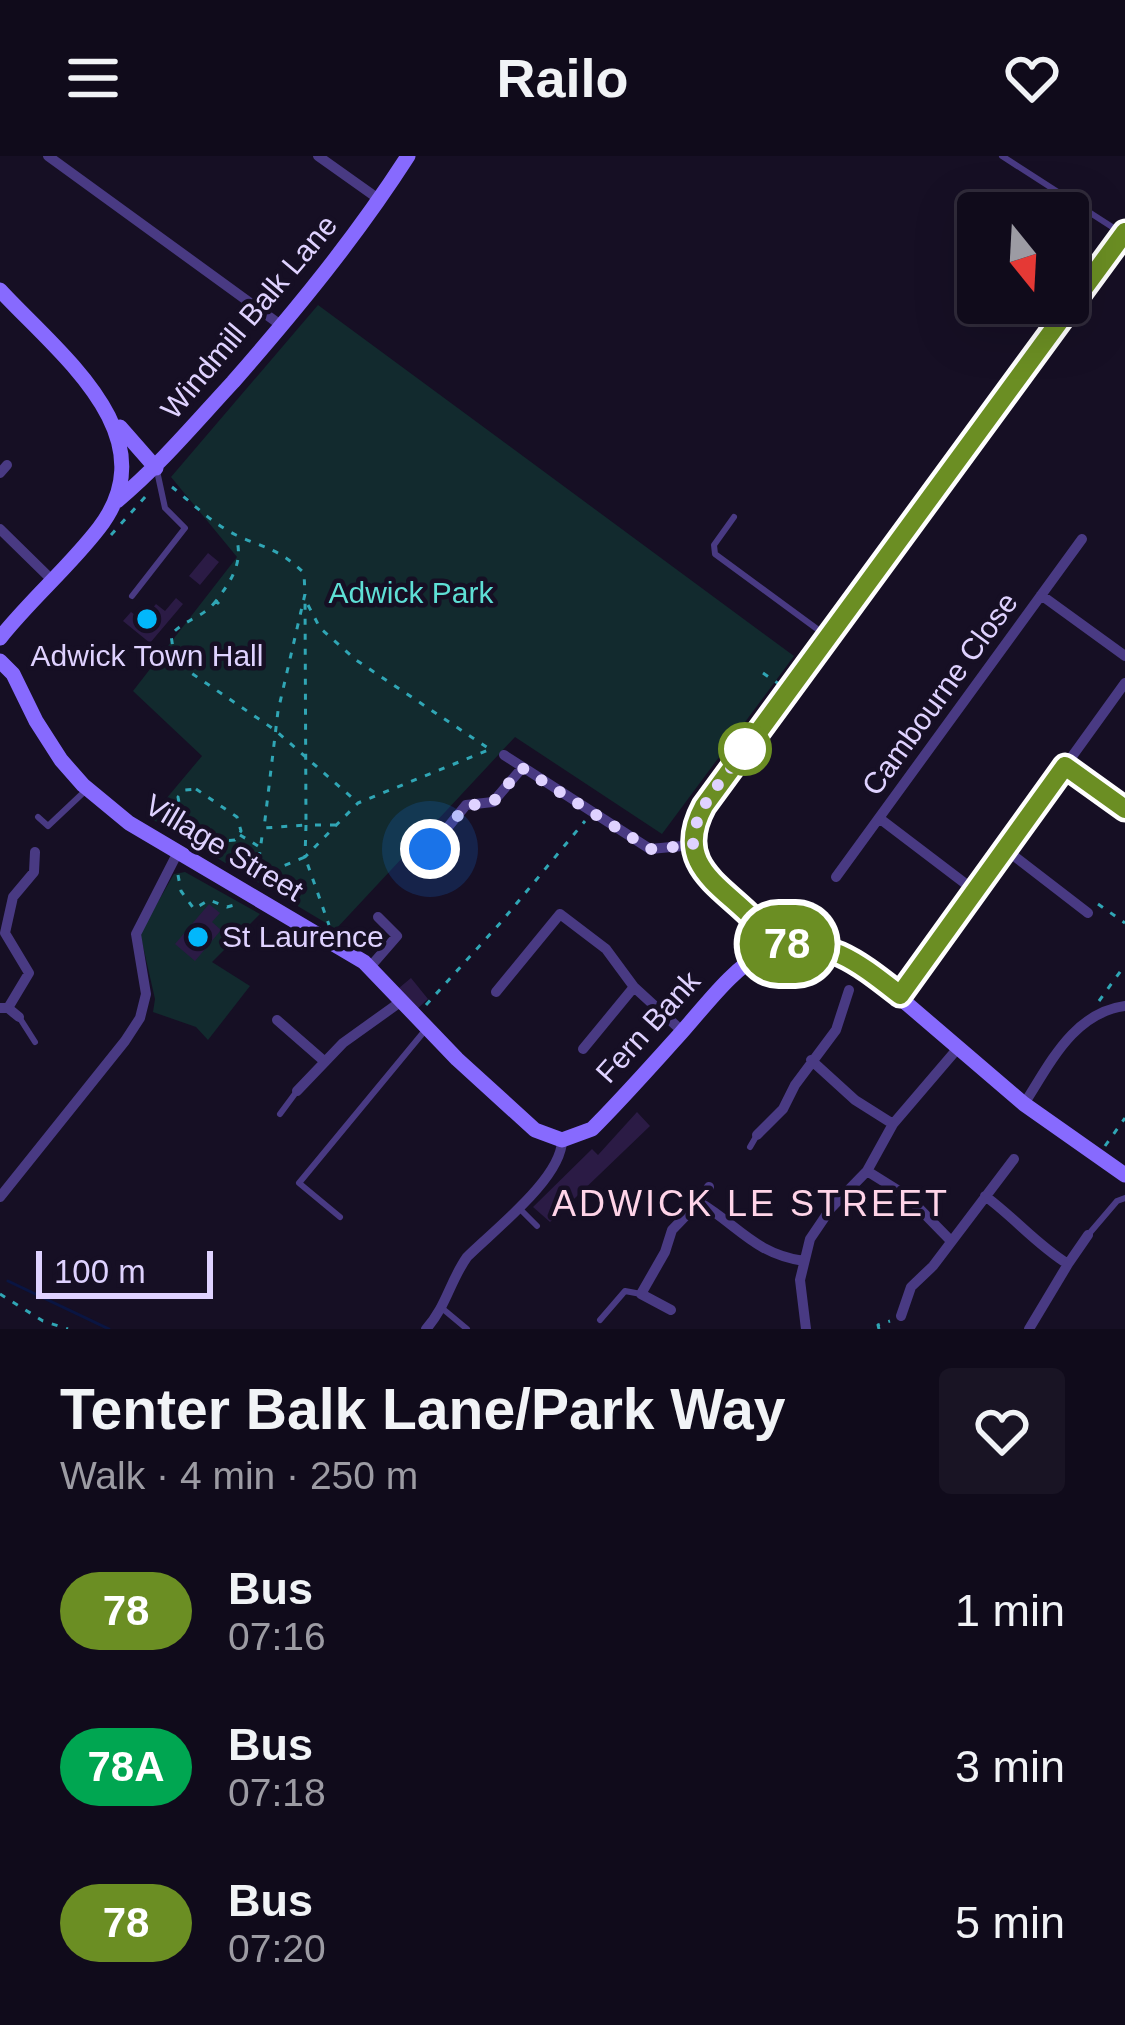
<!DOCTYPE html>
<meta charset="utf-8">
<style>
body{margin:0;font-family:Arial,sans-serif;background:#191424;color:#f1f3f6;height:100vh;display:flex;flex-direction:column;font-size:45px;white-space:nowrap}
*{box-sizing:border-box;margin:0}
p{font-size:39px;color:#9c9ba3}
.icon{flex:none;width:66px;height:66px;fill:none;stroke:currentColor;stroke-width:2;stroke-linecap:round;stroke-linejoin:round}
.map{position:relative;height:1173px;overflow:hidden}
.sheet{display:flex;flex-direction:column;background:#100b1b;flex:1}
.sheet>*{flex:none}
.badge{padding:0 24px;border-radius:39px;font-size:42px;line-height:78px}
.needle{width:78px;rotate:162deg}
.tools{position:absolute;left:957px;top:36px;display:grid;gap:24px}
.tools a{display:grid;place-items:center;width:132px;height:132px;border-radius:12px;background:#100b1b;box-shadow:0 12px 48px #0002,0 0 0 3px #302b3a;font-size:60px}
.scale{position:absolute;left:36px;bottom:30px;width:177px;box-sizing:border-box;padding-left:12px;border:6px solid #dfd2ff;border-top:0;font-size:33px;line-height:42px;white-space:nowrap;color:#dfd2ff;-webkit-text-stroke:9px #160f24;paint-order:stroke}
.you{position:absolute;width:60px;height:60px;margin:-30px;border:9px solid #fff;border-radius:50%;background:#1a73e8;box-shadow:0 0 0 18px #1a73e833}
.map>.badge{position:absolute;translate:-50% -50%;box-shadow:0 0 0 6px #fff}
.round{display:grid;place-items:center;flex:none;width:126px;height:126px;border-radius:12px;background:#191424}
.headline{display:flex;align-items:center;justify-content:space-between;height:204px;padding:0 60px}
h1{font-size:57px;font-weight:600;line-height:90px}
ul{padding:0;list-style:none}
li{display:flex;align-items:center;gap:36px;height:156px;padding:0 60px}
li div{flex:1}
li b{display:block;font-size:45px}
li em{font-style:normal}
li .badge{min-width:132px;font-weight:700;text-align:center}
header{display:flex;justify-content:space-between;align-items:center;height:156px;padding:0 60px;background:#100b1b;font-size:54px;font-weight:600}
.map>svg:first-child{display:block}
</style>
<header><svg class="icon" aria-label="menu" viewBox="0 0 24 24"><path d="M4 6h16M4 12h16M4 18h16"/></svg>Railo<svg class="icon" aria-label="heart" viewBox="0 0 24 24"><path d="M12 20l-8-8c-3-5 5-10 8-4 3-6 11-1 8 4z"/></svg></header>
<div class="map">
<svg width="1125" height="1173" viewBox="0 0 1125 1173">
<rect width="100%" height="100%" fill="#160f24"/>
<!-- green -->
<path fill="#122a2e" d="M318 149 794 500 662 678 515 581 336 773 150 662 202 600 133 535 237 401 171 321Z
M185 716 260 758 212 806 250 830 208 884 196 871 153 856 155 843 140 777 174 718Z"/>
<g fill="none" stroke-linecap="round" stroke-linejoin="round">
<!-- stream -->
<path stroke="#0a1542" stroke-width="3" d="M8 1125 109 1173"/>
</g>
<!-- building -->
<path fill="#2b1b45" d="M208 397 219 406 200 429 189 420Z
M176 442 183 448 150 487 123 465 131 456 138 461 141 457 145 461 156 448 165 455Z
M209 748 220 757 212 766 221 774 195 805 175 788Z
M411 822 428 843 417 853 399 832Z
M637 956 650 970 550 1066 533 1051 592 993 598 999Z"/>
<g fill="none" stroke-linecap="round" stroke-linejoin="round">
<!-- path -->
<path stroke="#30a6b5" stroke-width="3" stroke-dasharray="6 9" stroke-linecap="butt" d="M172 331C192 347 213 368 236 379 266 393 278 392 304 417L305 438 278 555 264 672 306 669 305 438
M111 379 146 340 144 337
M216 445C203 462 183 464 171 479L175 506 275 574 358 647
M219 448 216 445C231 425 244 406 236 381
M308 449 320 472 356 504 491 594
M763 517 782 530
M196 633 237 661 241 675 235 684 220 685 181 658 178 641 185 634Z
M336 669H306L305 701 358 647 491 593
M240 679 258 690
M257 717 263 673
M178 719 181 735 194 753 209 744 227 751 238 748
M257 721 305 701 329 769
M1098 748 1125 767
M1099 845 1125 809
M426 849 502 765 585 665
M1105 990 1125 962
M0 1138 43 1165 68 1173
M879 1173 878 1169 890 1165"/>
<!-- lane -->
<path stroke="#493a83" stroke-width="6" d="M1002 0 1123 78
M734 361 714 389 715 398 828 481
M132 440 185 372 165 352 157 315
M38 661 48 670 84 636
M19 861 35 886
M280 958 297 935
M750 991 757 979
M520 1053 537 1070
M340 1061 299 1027 427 872
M1088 1079 1117 1045 1125 1042
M443 1153 467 1173
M600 1164 625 1135 641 1138"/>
<!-- street -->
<path stroke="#493a83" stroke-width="10" d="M48 0 282 170
M318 0 380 44
M0 317 7 309
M0 373 52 424
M1041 439 1125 500
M504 599 650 693 693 689
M1065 610 1125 653
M879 662 975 735
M430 693 466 649 493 646 522 612
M1005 693 1088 757
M836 721 1082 383
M774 791C750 744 682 725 696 665L1125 76
M370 811 397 780 378 761
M496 836 560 758 606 793 634 831 682 875
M900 839 1125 527
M0 852H8L19 861
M8 852 29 817 5 777 13 741 34 716 35 696
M277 864 324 905
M583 893 634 831
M811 904 855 944 893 968
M297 935 343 887 403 844
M1024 948C1050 908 1073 857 1125 850
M757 979 783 953 795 929 836 874 849 834
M867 1015 907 1040 951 1085
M985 1040C1015 1062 1037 1089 1068 1108L1029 1173
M0 1041 125 885 140 862 146 838 136 778 177 698
M699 1046 709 1031
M1068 1108 1088 1079
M671 1154 641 1138 665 1096 672 1074 699 1046C739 1070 755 1098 804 1105
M901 1160 911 1131 933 1110 1014 1003
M426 1173C446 1151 450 1125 467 1101 494 1074 562 1022 562 984
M806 1173 800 1124 810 1083 831 1052 867 1015 893 968 958 892"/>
<!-- secondary -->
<path stroke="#876afe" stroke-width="15" d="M0 134C58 197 170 280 99 372 69 411 31 443 0 482
M120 271 156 312
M117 345C160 309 195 267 233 226 296 154 356 81 408 0
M0 505 13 518 36 565 61 604 83 629 129 667 364 806 457 903 535 974 562 984 592 973C623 942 652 909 681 877 732 819 772 756 857 805L1024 948 1125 1019"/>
</g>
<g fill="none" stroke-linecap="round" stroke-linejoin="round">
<!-- line casing -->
<g stroke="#fff" stroke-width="27">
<path id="line" d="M1125 76 704 650C665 722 747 736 774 791 828 781 859 807 900 839L1065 610 1125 653"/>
</g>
<!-- line -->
<use href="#line" stroke="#6b8e23" stroke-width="18"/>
<!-- walk -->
<path stroke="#dfd2ff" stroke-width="12" stroke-dasharray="0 21.6" d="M430 693 466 650 493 646 522 612 650 693 693 689C693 652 725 622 745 593"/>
</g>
<!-- markers -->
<g fill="#02b7fb" stroke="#160f24" stroke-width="4.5">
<circle cx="147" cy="463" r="12"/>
<circle cx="198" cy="781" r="12"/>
</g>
<circle fill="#fff" stroke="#6b8e23" stroke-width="6" cx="745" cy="593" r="24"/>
<g text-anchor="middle" stroke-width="9" stroke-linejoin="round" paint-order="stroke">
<!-- street labels -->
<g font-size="30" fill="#dfd2ff" stroke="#160f24">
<text transform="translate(249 161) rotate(-50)" y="10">Windmill Balk Lane</text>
<text transform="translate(940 538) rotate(-54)" y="10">Cambourne Close</text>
<text transform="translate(224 692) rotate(31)" y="10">Village Street</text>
<text transform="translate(648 871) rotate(-48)" y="10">Fern Bank</text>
</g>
<!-- park labels -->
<g font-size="30" fill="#5edfd5" stroke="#160f24">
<text x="411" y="447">Adwick Park</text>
</g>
<!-- poi labels -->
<g font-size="30" fill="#dfd2ff" stroke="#160f24">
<text x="147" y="510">Adwick Town Hall</text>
<text x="222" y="791" text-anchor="start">St Laurence</text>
</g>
<!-- quarter labels -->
<g font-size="36" letter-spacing="3" fill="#ffd4e8" stroke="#160f24">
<text x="751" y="1060">ADWICK LE STREET</text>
</g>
</g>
</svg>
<div class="tools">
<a><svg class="needle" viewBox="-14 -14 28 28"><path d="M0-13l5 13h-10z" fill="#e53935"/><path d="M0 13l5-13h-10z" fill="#9c9ba3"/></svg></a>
</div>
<div class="scale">100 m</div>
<div class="you" style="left:430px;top:693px"></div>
<b class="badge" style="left:787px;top:788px;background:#6b8e23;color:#fff">78</b>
</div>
<section class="sheet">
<div class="headline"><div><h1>Tenter Balk Lane/Park Way</h1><p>Walk · 4 min · 250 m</p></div><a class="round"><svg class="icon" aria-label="heart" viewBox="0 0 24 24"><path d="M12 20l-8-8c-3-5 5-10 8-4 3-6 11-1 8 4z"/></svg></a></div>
<ul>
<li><span class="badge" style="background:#6b8e23;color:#fff">78</span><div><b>Bus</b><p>07:16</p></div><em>1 min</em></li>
<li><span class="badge" style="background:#00a651;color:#fff">78A</span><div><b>Bus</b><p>07:18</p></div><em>3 min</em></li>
<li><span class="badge" style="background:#6b8e23;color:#fff">78</span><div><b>Bus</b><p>07:20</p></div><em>5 min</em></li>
</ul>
</section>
